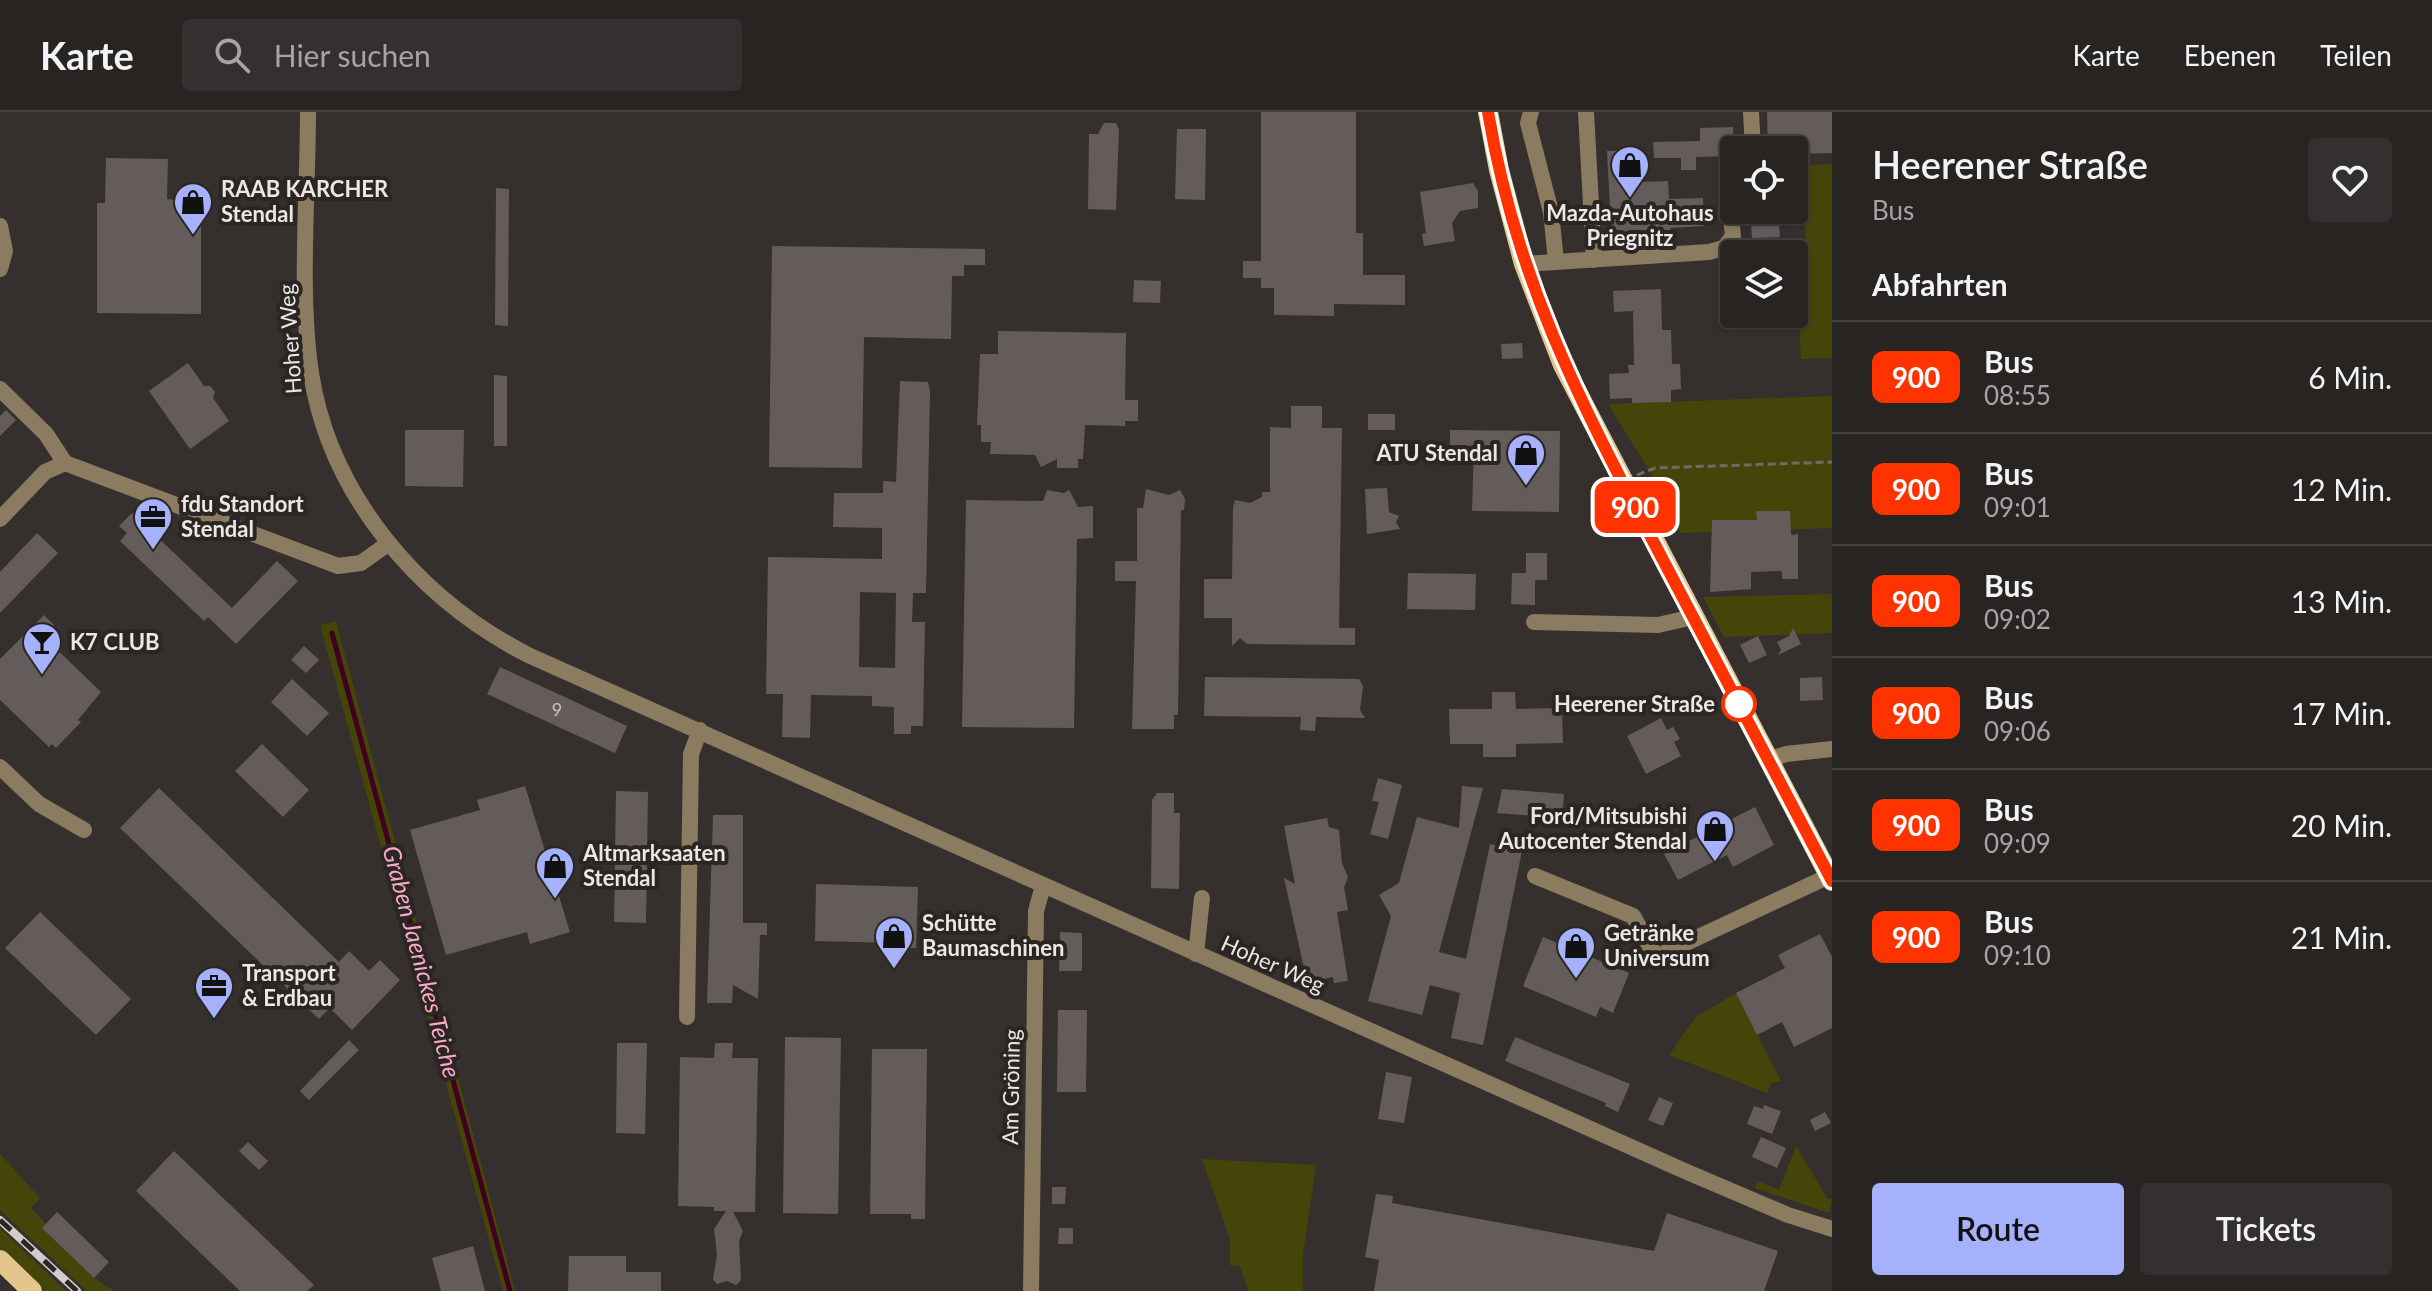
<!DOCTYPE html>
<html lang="de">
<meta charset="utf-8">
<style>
body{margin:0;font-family:Lato,sans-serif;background:#34302f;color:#f1f3f6;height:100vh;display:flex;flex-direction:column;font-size:30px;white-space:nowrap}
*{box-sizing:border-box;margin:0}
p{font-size:26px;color:#a5a4a5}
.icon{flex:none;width:44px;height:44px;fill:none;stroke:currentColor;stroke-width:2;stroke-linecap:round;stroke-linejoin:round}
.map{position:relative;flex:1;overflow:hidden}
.panel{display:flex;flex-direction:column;background:#282422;width:600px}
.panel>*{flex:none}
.badge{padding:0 16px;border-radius:12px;font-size:28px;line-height:52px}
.tools{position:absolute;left:1720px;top:24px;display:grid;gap:16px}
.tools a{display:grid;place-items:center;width:88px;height:88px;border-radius:8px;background:#282422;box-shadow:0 2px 6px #0004,0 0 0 2px #444140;font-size:40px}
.map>.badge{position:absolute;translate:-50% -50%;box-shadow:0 0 0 4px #fff}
h2{padding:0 40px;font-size:30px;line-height:72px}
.round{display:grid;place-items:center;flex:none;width:84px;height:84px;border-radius:8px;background:#34302f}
.headline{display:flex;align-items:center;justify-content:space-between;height:136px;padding:0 40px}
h1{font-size:38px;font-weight:600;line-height:60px}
.primary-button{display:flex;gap:16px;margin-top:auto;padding:16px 40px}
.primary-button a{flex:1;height:92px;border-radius:8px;background:#a6b1fc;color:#111;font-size:32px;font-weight:600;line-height:92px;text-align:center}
.primary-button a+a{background:#34302f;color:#f1f3f6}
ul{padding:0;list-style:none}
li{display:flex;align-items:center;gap:24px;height:112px;padding:0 40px;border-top:2px solid #444140}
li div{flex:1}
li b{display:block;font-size:30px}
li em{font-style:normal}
li .badge{min-width:88px;font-weight:700;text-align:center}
header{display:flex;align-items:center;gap:48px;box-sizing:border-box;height:112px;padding:0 40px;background:#282422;border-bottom:2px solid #444140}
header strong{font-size:38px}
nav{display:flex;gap:44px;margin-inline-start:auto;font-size:28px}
.search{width:560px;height:72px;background:#34302f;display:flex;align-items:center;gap:20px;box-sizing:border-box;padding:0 28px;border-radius:8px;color:#a5a4a5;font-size:30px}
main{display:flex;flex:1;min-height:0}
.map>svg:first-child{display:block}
</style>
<header>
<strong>Karte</strong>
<div class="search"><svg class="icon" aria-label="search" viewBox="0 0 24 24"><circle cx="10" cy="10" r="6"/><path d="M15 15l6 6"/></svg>Hier suchen</div>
<nav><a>Karte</a><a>Ebenen</a><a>Teilen</a></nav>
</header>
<main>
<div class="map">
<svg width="1832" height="1179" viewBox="0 0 1832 1179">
<rect width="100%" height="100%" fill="#35302d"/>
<!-- green -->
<path fill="#464509" d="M1832 52V246L1801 247 1797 156 1807 155 1801 53Z
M1832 284V416L1680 421 1652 363 1608 292Z
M1832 482V521L1724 525 1703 485Z
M336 509 515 1179H503L320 513Z
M1736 881 1781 969 1771 971 1767 981 1669 943 1696 905Z
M1796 1034 1828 1087H1832L1829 1101 1755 1076 1758 1069 1779 1078Z
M0 1042 40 1086 31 1096 46 1112 42 1116 94 1166 114 1179H87L0 1098Z
M1202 1047 1316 1053 1303 1142V1179H1248L1240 1154 1230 1153V1127Z
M0 1116 66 1179H45L0 1136Z"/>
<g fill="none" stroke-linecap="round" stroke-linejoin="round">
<!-- stream -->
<path stroke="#3f011e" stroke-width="5" d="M332 521 510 1179"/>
</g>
<!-- building -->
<path fill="#635c5b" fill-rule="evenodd" d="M1261 0H1356V121H1363V163H1405V193L1334 192V204L1274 203V176H1261V166H1243V149H1261Z
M1767 0H1832V41L1794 42V38H1768Z
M1104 11H1116L1119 18 1116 98 1088 97 1089 22H1098Z
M1733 15 1734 44 1696 45V58H1681V46H1654L1653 30 1700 29V16Z
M1177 17H1206L1205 88 1175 87Z
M1639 38 1638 70 1668 69 1669 87 1703 86 1704 114 1670 116 1671 131 1612 135 1607 39Z
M106 46 168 47 167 87 201 91V202L97 201V91H105Z
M1473 71 1478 79V96L1460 99 1452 111 1455 129 1424 134 1422 122 1426 121 1420 80Z
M496 76 509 77 508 214 495 213Z
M1750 98H1778L1780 125 1752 126Z
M772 134 985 137V153H964V164H952L951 227 864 225 862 356 769 355Z
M1134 168 1161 169 1160 191 1133 190Z
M1661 177 1662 218H1671L1672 252H1680L1681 277 1671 278V290L1632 291V286L1610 287 1609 262 1629 261 1628 253H1634L1633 199 1614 200 1613 179Z
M998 219 1126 221 1125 288H1138V309H1125V314L1085 313 1083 347H1078V356H1057V347L1041 355 1035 343 990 342 991 330H981V313H977L980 242H998Z
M1522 231 1523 246 1502 247 1501 232Z
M188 251 204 274H210L215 280 213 286 229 309 190 337 149 279Z
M494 263 507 264V334H494Z
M900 269 928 270 930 280 926 481H913L912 510H925L923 614H911V622H894V595L872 594V584L811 583 810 626 782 625 783 582H766L768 445 882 447V416L833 415 834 381H883V369L896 370ZM860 480 896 481 895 556 859 555Z
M1291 294H1322V316H1342L1339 516H1355V533L1247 532 1240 526 1232 534V506H1204V467H1232L1233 395 1235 388 1250 391 1262 385V380H1270V315L1291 316Z
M6 298 16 308 0 324V304Z
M1368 302H1395V318H1368Z
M405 318H464L463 375 405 374Z
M1450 318 1560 319 1559 400 1472 399 1474 334 1450 333Z
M1387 376 1389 400 1399 404 1396 410 1400 417 1367 422 1365 377Z
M1146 377 1169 383 1180 378 1185 387 1184 398H1181L1178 603H1174V617H1132L1136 469H1115V449H1137V396H1143Z
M1047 378 1064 381 1069 378 1078 395 1093 394V426L1077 427 1074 616 962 615 966 388 1043 389Z
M1756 399H1790L1791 423 1798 422V467H1782V459L1751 460V477L1710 480 1712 408H1757Z
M132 401 232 496 277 449 298 469 236 532 208 505 204 509 120 429 127 421 119 414Z
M37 421 58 441 0 501V460Z
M1526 441H1547V468H1535V493L1511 492 1512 461H1526Z
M1408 461 1476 462 1475 498 1407 497Z
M44 503 54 513 43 524 101 580 78 608 81 610 56 636 52 632 49 635 0 588V547Z
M1793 516 1801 532 1778 543 1781 538 1777 530 1789 524Z
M1758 524 1767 543 1749 551 1740 533Z
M304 534 319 548 306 561 291 548Z
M500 555 627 614 615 641 487 582Z
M1205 565 1359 567 1363 574 1360 598 1365 606 1316 605 1315 619 1300 618 1301 605 1204 604Z
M1822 565 1823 588 1800 589V566Z
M292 567 329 601 307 624 271 590Z
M1492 580H1515L1516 597 1562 596 1563 631 1516 632V645H1483V632H1450L1449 597H1492Z
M1661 606 1667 618 1673 615 1680 627 1674 630 1681 644 1646 662 1627 624Z
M262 632 309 678 283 705 235 659Z
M1378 666 1402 673 1388 727 1370 722 1379 690 1372 689Z
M525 674 570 820 530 832 527 820 446 843 410 718 480 698 477 688Z
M1462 674 1483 676 1439 840 1466 847 1490 732 1522 739 1483 933 1451 926 1460 881 1430 873 1422 903 1368 889 1391 804 1379 783 1399 771 1417 705 1459 716Z
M159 676 339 850 349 839 369 859 380 848 400 868 352 918 330 896 319 907 120 716Z
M1502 677 1564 682 1562 706 1497 701Z
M616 679 648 680 646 811 614 810Z
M1157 681H1174V701H1180L1179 777 1151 776 1152 688Z
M1755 695 1774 733 1733 755 1727 743 1678 768 1664 742Z
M713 703H743V811H767V823H760L758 887 733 873 732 891H707Z
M1327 706 1329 715 1339 718 1342 751 1348 765 1344 775 1348 798 1337 800 1348 869 1334 871 1333 865 1307 870 1284 766 1295 772 1284 714Z
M816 772 918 775 916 836H897V831L815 829Z
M40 800 131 887 96 923 5 836Z
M1060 820 1082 821V859H1059Z
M1820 822 1832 845V916L1794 935 1782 910 1757 923 1736 881 1785 856 1778 843Z
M1543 825 1629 861 1613 901 1600 895 1596 905 1523 874Z
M1058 898H1087L1086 980H1057Z
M785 925 841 926 838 1102 783 1101Z
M1515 925 1630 972 1618 1000 1605 994 1606 991 1505 949Z
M349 928 359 938 309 988 300 979Z
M617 931H647L645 1022 616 1021Z
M715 931H733L732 946H758L755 1100H733L743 1119 739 1129 741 1168 736 1173 727 1169 717 1172 713 1167 717 1143 714 1117 726 1099H714V1095L678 1094 680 945 714 946Z
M872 937H927L925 1107H911V1102H870Z
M1386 960 1412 965 1404 1011 1378 1007Z
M1659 985 1673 991 1663 1014 1648 1008Z
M1764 993 1781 999 1772 1022 1747 1012 1754 994 1763 997Z
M1825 1000 1831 1011 1815 1019 1810 1008Z
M1761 1025 1786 1036 1777 1056 1752 1045Z
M248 1030 268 1049 259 1058 239 1039Z
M174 1039 314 1173 307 1179H240L136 1079Z
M1052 1075H1066L1065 1092H1052Z
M1376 1082 1393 1084 1392 1091 1654 1139 1667 1101 1778 1139 1764 1179H1374L1379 1148 1365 1145Z
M57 1100 109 1150 94 1166 42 1116Z
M1059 1116H1073V1132H1058Z
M473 1134 485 1179H441L432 1146Z
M569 1144H626V1160H661V1179H568Z"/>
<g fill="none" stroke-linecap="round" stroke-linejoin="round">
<!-- path -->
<path stroke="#6e6a67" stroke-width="3" stroke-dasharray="8 4" stroke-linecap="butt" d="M1637 363 1655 356 1832 350"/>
<!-- minor -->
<path stroke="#8b7c61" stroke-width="16" d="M308 0C308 83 299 180 311 261 330 384 419 487 528 543L1687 1060 1788 1103 1832 1117
M1531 0 1528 11 1551 100 1556 149
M1586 0 1594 148
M1751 0 1753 38
M0 114 5 139 0 157
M1524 152 1709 140 1724 136 1733 124 1727 67 1734 58
M0 277 46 322 65 351
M0 407 45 360 65 351 338 454 361 451 389 431
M1534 510 1658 513 1693 505
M1768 648 1786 642 1832 637
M0 655 39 692 84 718
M1535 764 1633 804 1656 845 1829 764
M1196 842 1202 786
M687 905 691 642 700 618
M1031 1179 1036 799 1043 774"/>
<!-- major -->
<path stroke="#e5c58e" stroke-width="20" d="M1488 0 1499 58 1524 152 1563 253 1832 769
M0 1148 32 1179"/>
<!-- rail casing -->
<g stroke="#d0cdcb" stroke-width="8">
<path id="rail" d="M0 1108 77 1179"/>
</g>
<!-- rail -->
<use href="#rail" stroke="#2b2623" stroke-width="5" stroke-dasharray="15" stroke-linecap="butt"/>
</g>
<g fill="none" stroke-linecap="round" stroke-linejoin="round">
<!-- line casing -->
<g stroke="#fff" stroke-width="18">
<path id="line" d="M1488 0C1517 173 1583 295 1663 448 1720 555 1776 662 1832 769"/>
</g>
<!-- line -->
<use href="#line" stroke="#f30" stroke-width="12"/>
</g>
<!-- icons -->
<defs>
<g id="shop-pin" transform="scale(2)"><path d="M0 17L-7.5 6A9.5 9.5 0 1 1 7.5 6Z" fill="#a6b1fc" stroke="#2b2623"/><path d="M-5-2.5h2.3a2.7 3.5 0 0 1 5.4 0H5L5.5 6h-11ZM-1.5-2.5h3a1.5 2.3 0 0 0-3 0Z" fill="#111"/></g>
<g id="office-pin" transform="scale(2)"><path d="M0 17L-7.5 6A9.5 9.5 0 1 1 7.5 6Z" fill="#a6b1fc" stroke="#2b2623"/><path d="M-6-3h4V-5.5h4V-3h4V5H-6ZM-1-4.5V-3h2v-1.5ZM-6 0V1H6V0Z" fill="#111"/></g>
<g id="bar-pin" transform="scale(2)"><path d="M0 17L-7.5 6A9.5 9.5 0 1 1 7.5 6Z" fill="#a6b1fc" stroke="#2b2623"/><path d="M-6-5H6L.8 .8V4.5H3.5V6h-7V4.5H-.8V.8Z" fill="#111"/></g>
</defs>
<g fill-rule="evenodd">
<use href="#shop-pin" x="1630" y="53"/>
<use href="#shop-pin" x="193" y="90"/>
<use href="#shop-pin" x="1526" y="341"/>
<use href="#office-pin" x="153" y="405"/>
<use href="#bar-pin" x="42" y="530"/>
<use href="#shop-pin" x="1715" y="717"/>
<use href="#shop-pin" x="555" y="754"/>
<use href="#shop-pin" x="894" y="824"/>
<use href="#shop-pin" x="1576" y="834"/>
<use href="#office-pin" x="214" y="874"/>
</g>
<!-- markers -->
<circle fill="#fff" stroke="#f30" stroke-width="4" cx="1739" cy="592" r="16"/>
<g text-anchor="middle" stroke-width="8" stroke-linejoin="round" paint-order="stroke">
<!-- number labels -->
<g font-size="18" fill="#c8c4c2">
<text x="557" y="604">9</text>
</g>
<!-- poi labels -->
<g font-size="22" font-weight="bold" fill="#eae7e5" stroke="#2b2623" text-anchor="start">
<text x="221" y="85">RAAB KARCHER<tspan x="221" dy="25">Stendal</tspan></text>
<text x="1630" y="109" text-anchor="middle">Mazda-Autohaus<tspan x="1630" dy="25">Priegnitz</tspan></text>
<text x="1498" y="349" text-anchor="end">ATU Stendal</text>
<text x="181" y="400">fdu Standort<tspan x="181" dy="25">Stendal</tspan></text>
<text x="70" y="538">K7 CLUB</text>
<text x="1687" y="712" text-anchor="end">Ford/Mitsubishi<tspan x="1687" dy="25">Autocenter Stendal</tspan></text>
<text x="583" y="749">Altmarksaaten<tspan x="583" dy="25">Stendal</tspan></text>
<text x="922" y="819">Schütte<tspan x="922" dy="25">Baumaschinen</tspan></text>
<text x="1604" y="829">Getränke<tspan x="1604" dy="25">Universum</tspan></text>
<text x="242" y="869">Transport<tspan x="242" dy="25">&amp; Erdbau</tspan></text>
</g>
<!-- street labels -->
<g font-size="22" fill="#eae7e5" stroke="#2b2623">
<text transform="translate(290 227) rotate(-94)" y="8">Hoher Weg</text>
<text transform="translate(1273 852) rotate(24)" y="8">Hoher Weg</text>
<text transform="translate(1011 975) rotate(-89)" y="8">Am Gröning</text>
</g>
<!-- stop labels -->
<g font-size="22" font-weight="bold" fill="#eae7e5" stroke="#2b2623" text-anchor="end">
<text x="1715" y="600">Heerener Straße</text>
</g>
<!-- water labels -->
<g font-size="24" font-style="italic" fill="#fbaac4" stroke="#2b2623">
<text transform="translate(421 850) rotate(75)" y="8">Graben Jaenickes Teiche</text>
</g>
</g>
</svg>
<div class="tools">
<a><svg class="icon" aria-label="locate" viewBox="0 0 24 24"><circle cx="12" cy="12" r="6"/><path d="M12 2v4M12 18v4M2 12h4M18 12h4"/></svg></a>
<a><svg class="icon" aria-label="layers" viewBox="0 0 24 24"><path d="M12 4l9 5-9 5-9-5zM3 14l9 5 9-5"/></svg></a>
</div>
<b class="badge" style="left:1635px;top:395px;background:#f30;color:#fff">900</b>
</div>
<section class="panel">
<div class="headline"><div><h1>Heerener Straße</h1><p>Bus</p></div><a class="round"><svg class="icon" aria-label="heart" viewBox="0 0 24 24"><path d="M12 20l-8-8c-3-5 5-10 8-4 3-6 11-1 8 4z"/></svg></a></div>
<h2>Abfahrten</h2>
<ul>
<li><span class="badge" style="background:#f30;color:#fff">900</span><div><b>Bus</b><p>08:55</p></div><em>6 Min.</em></li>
<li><span class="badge" style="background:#f30;color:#fff">900</span><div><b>Bus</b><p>09:01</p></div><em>12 Min.</em></li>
<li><span class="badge" style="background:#f30;color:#fff">900</span><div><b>Bus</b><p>09:02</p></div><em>13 Min.</em></li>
<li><span class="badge" style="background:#f30;color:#fff">900</span><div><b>Bus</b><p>09:06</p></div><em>17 Min.</em></li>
<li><span class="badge" style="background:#f30;color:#fff">900</span><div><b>Bus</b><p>09:09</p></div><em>20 Min.</em></li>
<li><span class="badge" style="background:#f30;color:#fff">900</span><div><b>Bus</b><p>09:10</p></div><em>21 Min.</em></li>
</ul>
<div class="primary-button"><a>Route</a><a>Tickets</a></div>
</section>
</main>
